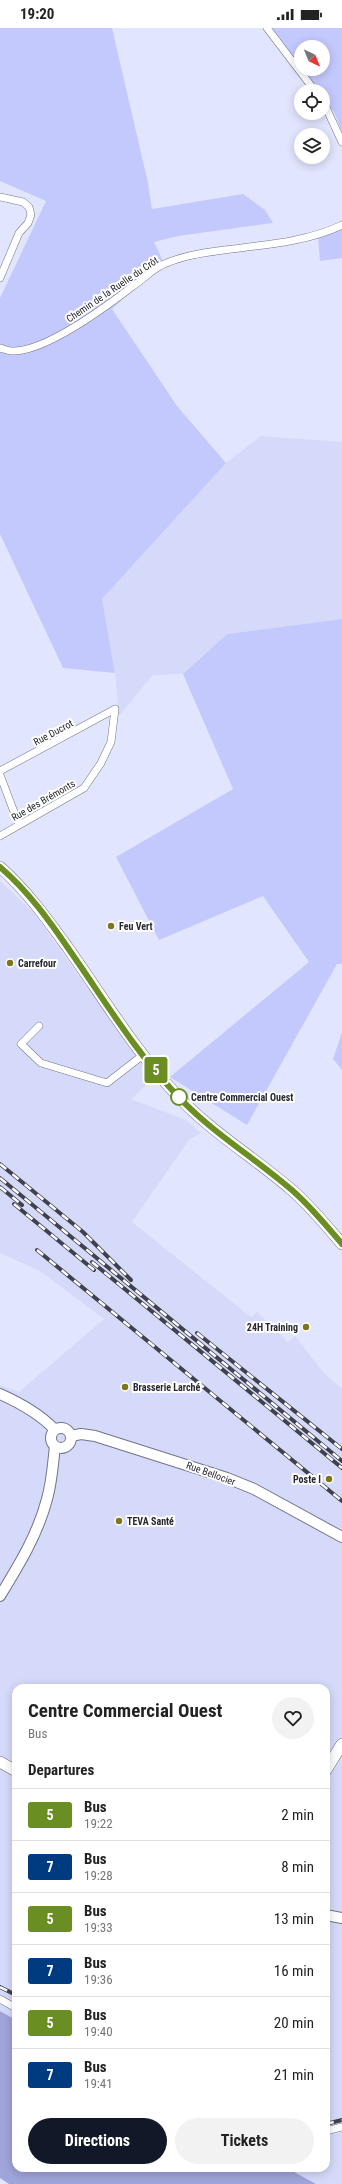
<!DOCTYPE html>
<meta charset="utf-8">
<style>
body{margin:0;font-family:"Roboto Condensed",sans-serif;background:#f2f2f2;color:#222;height:100vh;display:flex;flex-direction:column;font-size:15px;white-space:nowrap}
*{box-sizing:border-box;margin:0}
p{font-size:13px;color:#767676}
.icon{flex:none;width:22px;height:22px;fill:none;stroke:currentColor;stroke-width:2;stroke-linecap:round;stroke-linejoin:round}
.map{position:relative;flex:1;overflow:hidden}
.details{position:absolute;left:12px;top:1656px;width:318px;height:488px;display:flex;flex-direction:column;background:#fff;border-radius:12px;box-shadow:0 2px 10px #0003}
.details>*{flex:none}
.badge{padding:0 8px;border-radius:3px;font-size:14px;line-height:26px}
.needle{width:26px;rotate:137deg}
.tools{position:absolute;left:294px;top:12px;display:grid;gap:8px}
.tools a{display:grid;place-items:center;width:36px;height:36px;border-radius:50%;background:#fff;box-shadow:0 2px 10px #0003;font-size:20px}
.map>.badge{position:absolute;translate:-50% -50%;box-shadow:0 0 0 2px #fff}
h2{padding:0 16px;font-size:15px;line-height:36px}
.round{display:grid;place-items:center;flex:none;width:42px;height:42px;border-radius:21px;background:#f2f2f2}
.summary{display:flex;align-items:center;justify-content:space-between;height:68px;padding:0 16px}
h1{font-size:19px;font-weight:700;line-height:30px}
.cta{display:flex;gap:8px;margin-top:auto;padding:8px 16px}
.cta a{flex:1;height:46px;border-radius:24px;background:#111827;color:#fff;font-size:16px;font-weight:700;line-height:46px;text-align:center}
.cta a+a{background:#f2f2f2;color:#222}
ul{padding:0;list-style:none}
li{display:flex;align-items:center;gap:12px;height:52px;padding:0 16px;border-top:1px solid #e0e0e0}
li div{flex:1}
li b{display:block;font-size:15px}
li em{font-style:normal}
li .badge{min-width:44px;font-weight:700;text-align:center}
.status{display:flex;justify-content:space-between;align-items:center;height:28px;padding:0 20px;background:#fff;direction:ltr}
.status svg{height:11px;fill:currentColor}
.map>svg:first-child{display:block}
</style>
<div class="status"><b>19:20</b><svg viewBox="0 0 49 12"><path d="M0 12V9h3v3zM5 12V6h3v6zM10 12V3h3v9zM15 12V0h3v12zM26 1h20v11H26zM47 4h2v5h-2z"/></svg></div>
<div class="map">
<svg width="342" height="2156" viewBox="0 0 342 2156">
<rect width="100%" height="100%" fill="#e2e5fe"/>
<!-- built -->
<path fill="#d6dafa" d="M261 408 342 414V591L227 606 183 646 153 647 119 688 115 645 102 571 226 435Z
M0 853 33 884 153 1051 131 1071 186 1092 201 1105 189 1112 132 1194 251 1289 257 1284 288 1314 295 1308 324 1345 342 1361V2156H316L287 2140H326V1660H16V1992L0 1983V1357L19 1364 104 1291 40 1243 0 1225Z"/>
<!-- green -->
<path fill="#c4c9fd" d="M0 0H112L148 155 152 181 243 166 265 182 273 195 178 208 154 214 163 233 112 281 177 378 226 435 102 571 115 645 63 640 0 506V270L46 173 0 153Z
M270 0H342V104L334 84 323 70V63H318L302 41H323V19H301V39Z
M342 199V230L320 233 318 208Z
M342 591V936H337L247 1097 170 1049 309 934 263 868 159 912 116 829 233 761 183 646 227 606Z
M342 1004V1042L333 1031Z"/>
<!-- water -->
<path fill="#9fa4da" d="M0 1983 16 1992V2140H287L316 2156H9L0 2150Z"/>
<g fill="none" stroke-linecap="round" stroke-linejoin="round">
<!-- street casing -->
<g stroke="#72748b" stroke-width="8">
<path id="street" d="M267 0 315 63
M323 73 342 114
M0 169 23 174 29 179 31 187 28 195 19 205 0 250
M0 320C4 321 8 323 12 323 45 324 107 278 133 258 142 252 151 243 160 238 180 228 202 225 224 222 263 217 307 214 342 197
M0 743 115 681
M0 747 19 797
M0 808 84 760 101 735 111 714 115 681
M39 998 21 1016 41 1035 107 1055 143 1027
M0 1971 16 1980
M326 2103 342 2099"/>
</g>
<!-- secondary casing -->
<g stroke="#72748b" stroke-width="12">
<path id="secondary" d="M0 1366C20 1375 39 1385 54 1401
M51 1410a10 10 0 1 1 20 0a10 10 0 1 1-20 0Z
M71 1408 81 1406 95 1408 227 1450 254 1461 342 1509
M0 1568C19 1537 38 1506 47 1471 52 1454 53 1435 55 1418
M326 1887 342 1890"/>
</g>
<!-- primary casing -->
<g stroke="#72748b" stroke-width="12">
<path id="primary" d="M0 839C27 863 47 891 68 920 102 968 134 1021 174 1064 209 1103 254 1129 293 1163 311 1179 326 1197 342 1216
M0 1734 16 1743
M326 1742 342 1716"/>
</g>
<!-- street -->
<use href="#street" stroke="#fff" stroke-width="7"/>
<!-- secondary -->
<use href="#secondary" stroke="#fff" stroke-width="10"/>
<!-- primary -->
<use href="#primary" stroke="#fff" stroke-width="11"/>
<!-- rail casing -->
<g stroke="#3f414c" stroke-width="4">
<path id="rail" d="M0 1136 83 1204 131 1252
M0 1150 342 1433
M0 1159 22 1177
M14 1176 94 1242
M37 1222 342 1473
M92 1234 342 1440
M197 1305 342 1421
M0 1959 16 1967
M326 2096 342 2092"/>
</g>
<!-- rail -->
<use href="#rail" stroke="#fff" stroke-width="2.5" stroke-dasharray="8" stroke-linecap="butt"/>
</g>
<g fill="none" stroke-linecap="round" stroke-linejoin="round">
<!-- line casing -->
<g stroke="#fff" stroke-width="9">
<path id="line" d="M0 839C28 863 49 892 70 923 103 970 134 1022 174 1064 209 1103 254 1129 293 1163 311 1179 326 1197 342 1216"/>
</g>
<!-- line -->
<use href="#line" stroke="#6b8e23" stroke-width="6"/>
</g>
<!-- markers -->
<g fill="#7e761b" stroke="#fff" stroke-width="1.5">
<circle cx="111" cy="898" r="4"/>
<circle cx="10" cy="935" r="4"/>
<circle cx="306" cy="1299" r="4"/>
<circle cx="125" cy="1359" r="4"/>
<circle cx="329" cy="1451" r="4"/>
<circle cx="119" cy="1493" r="4"/>
</g>
<circle fill="#fff" stroke="#6b8e23" stroke-width="2" cx="179" cy="1069" r="8"/>
<g text-anchor="middle" stroke-width="4" stroke-linejoin="round" paint-order="stroke">
<!-- street labels -->
<g font-size="10" fill="#262730" stroke="#fff">
<text transform="translate(112 261) rotate(-34)" y="4">Chemin de la Ruelle du Crôt</text>
<text transform="translate(53 704) rotate(-28)" y="4">Rue Ducrot</text>
<text transform="translate(43 772) rotate(-30)" y="4">Rue des Brémonts</text>
<text transform="translate(211 1445) rotate(20)" y="4">Rue Bellocier</text>
</g>
<!-- poi labels -->
<g font-size="10" font-weight="bold" fill="#262730" stroke="#fff" text-anchor="start">
<text x="119" y="902">Feu Vert</text>
<text x="18" y="939">Carrefour</text>
<text x="298" y="1303" text-anchor="end">24H Training</text>
<text x="133" y="1363">Brasserie Larché</text>
<text x="321" y="1455" text-anchor="end">Poste I</text>
<text x="127" y="1497">TEVA Santé</text>
</g>
<!-- stop labels -->
<g font-size="10" font-weight="bold" fill="#262730" stroke="#fff" text-anchor="start">
<text x="191" y="1073">Centre Commercial Ouest</text>
</g>
</g>
</svg>
<div class="tools">
<a><svg class="needle" viewBox="-14 -14 28 28"><path d="M0-13l5 13h-10z" fill="#e53935"/><path d="M0 13l5-13h-10z" fill="#767676"/></svg></a>
<a><svg class="icon" aria-label="locate" viewBox="0 0 24 24"><circle cx="12" cy="12" r="6"/><path d="M12 2v4M12 18v4M2 12h4M18 12h4"/></svg></a>
<a><svg class="icon" aria-label="layers" viewBox="0 0 24 24"><path d="M12 4l9 5-9 5-9-5zM3 14l9 5 9-5"/></svg></a>
</div>
<b class="badge" style="left:156px;top:1042px;background:#6b8e23;color:#fff">5</b>
<section class="details">
<div class="summary"><div><h1>Centre Commercial Ouest</h1><p>Bus</p></div><a class="round"><svg class="icon" aria-label="heart" viewBox="0 0 24 24"><path d="M12 20l-8-8c-3-5 5-10 8-4 3-6 11-1 8 4z"/></svg></a></div>
<h2>Departures</h2>
<ul>
<li><span class="badge" style="background:#6b8e23;color:#fff">5</span><div><b>Bus</b><p>19:22</p></div><em>2 min</em></li>
<li><span class="badge" style="background:#003b80;color:#fff">7</span><div><b>Bus</b><p>19:28</p></div><em>8 min</em></li>
<li><span class="badge" style="background:#6b8e23;color:#fff">5</span><div><b>Bus</b><p>19:33</p></div><em>13 min</em></li>
<li><span class="badge" style="background:#003b80;color:#fff">7</span><div><b>Bus</b><p>19:36</p></div><em>16 min</em></li>
<li><span class="badge" style="background:#6b8e23;color:#fff">5</span><div><b>Bus</b><p>19:40</p></div><em>20 min</em></li>
<li><span class="badge" style="background:#003b80;color:#fff">7</span><div><b>Bus</b><p>19:41</p></div><em>21 min</em></li>
</ul>
<div class="cta"><a>Directions</a><a>Tickets</a></div>
</section>
</div>
